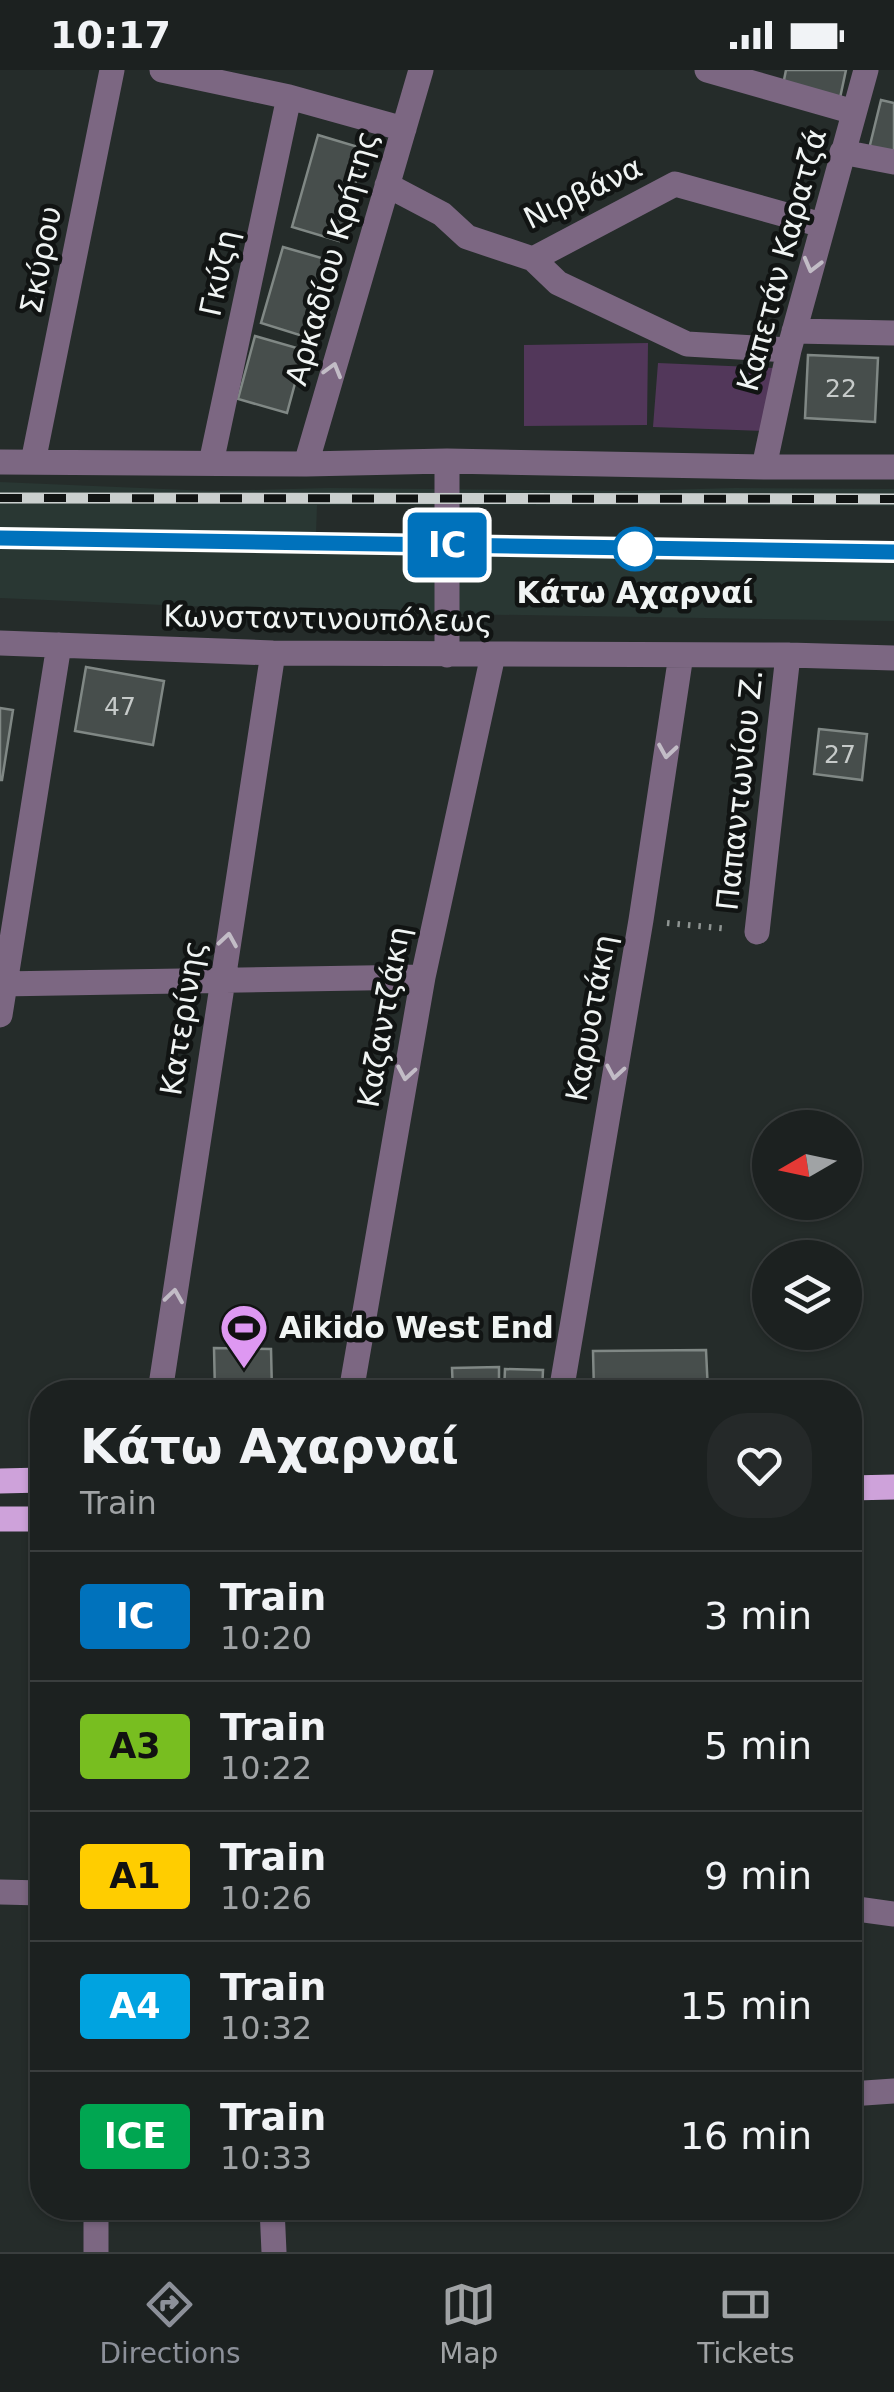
<!DOCTYPE html>
<meta charset="utf-8">
<style>
body{margin:0;font-family:"DejaVu Sans",sans-serif;background:#252929;color:#f1f3f6;height:100vh;display:flex;flex-direction:column;font-size:38px;white-space:nowrap}
*{box-sizing:border-box;margin:0}
p{font-size:32px;color:#a0a3a5}
.icon{flex:none;width:55px;height:55px;fill:none;stroke:currentColor;stroke-width:2;stroke-linecap:round;stroke-linejoin:round}
.map{position:relative;flex:1;overflow:hidden}
.panel{position:absolute;left:30px;top:1310px;width:832px;height:840px;display:flex;flex-direction:column;background:#1c2120;border-radius:40px;box-shadow:0 2px 8px #0004,0 0 0 2px #3a3e3e}
.panel>*{flex:none}
.badge{padding:0 20px;border-radius:8px;font-size:35px;line-height:65px}
.needle{width:65px;rotate:261deg}
.tools{position:absolute;left:752px;top:1040px;display:grid;gap:20px}
.tools a{display:grid;place-items:center;width:110px;height:110px;border-radius:50%;background:#1c2120;box-shadow:0 2px 8px #0004,0 0 0 2px #3a3e3e;font-size:50px}
.map>.badge{position:absolute;translate:-50% -50%;box-shadow:0 0 0 5px #fff}
.round{display:grid;place-items:center;flex:none;width:105px;height:105px;border-radius:40px;background:#252929}
.summary{display:flex;align-items:center;justify-content:space-between;height:170px;padding:0 50px}
h1{font-size:48px;font-weight:600;line-height:75px}
ul{padding:0;list-style:none}
li{display:flex;align-items:center;gap:30px;height:130px;padding:0 50px;border-top:2px solid #3a3e3e}
li div{flex:1}
li b{display:block;font-size:38px}
li em{font-style:normal}
li .badge{min-width:110px;font-weight:700;text-align:center}
.status{display:flex;justify-content:space-between;align-items:center;height:70px;padding:0 50px;background:#1c2120;direction:ltr}
.status svg{height:28px;fill:currentColor}
.tabs{display:flex;justify-content:space-around;align-items:center;height:140px;border-top:2px solid #3a3e3e;background:#1c2120;font-size:28px;color:#a0a3a5}
.tabs a{display:grid;justify-items:center;gap:5px}
.tabs .current{color:#8c9099}
.map>svg:first-child{display:block}
</style>
<div class="status"><b>10:17</b><svg viewBox="0 0 49 12"><path d="M0 12V9h3v3zM5 12V6h3v6zM10 12V3h3v9zM15 12V0h3v12zM26 1h20v11H26zM47 4h2v5h-2z"/></svg></div>
<div class="map">
<svg width="894" height="2182" viewBox="0 0 894 2182">
<rect width="100%" height="100%" fill="#252c2a"/>
<!-- built -->
<path fill="#293733" d="M0 412 211 421 328 418 625 421 735 418 894 419V436L317 435 316 465 894 475V551L327 542 0 528Z"/>
<!-- green -->
<path fill="#52375a" d="M648 273 647 355 524 356V275Z
M658 293 774 298 764 361 653 357Z"/>
<!-- building -->
<path fill="#474e4c" stroke="#808885" stroke-width="2.5" d="M786 0H846L840 28 783 15Z
M881 30 894 33V85L869 79Z
M318 65 365 79 339 171 292 157Z
M283 177 332 191 309 268 261 253Z
M255 266 304 280 287 343 238 329Z
M808 285 878 288 875 352 805 348Z
M86 597 164 611 153 675 75 661Z
M0 638 13 640 2 710H0Z
M819 659 867 664 862 710 814 704Z
M214 1278 271 1279 272 1322H215Z
M706 1280 708 1322H594L593 1281Z
M499 1297V1322H453L452 1298Z
M505 1299 543 1300 542 1322H504Z"/>
<g fill="none" stroke-linecap="round" stroke-linejoin="round">
<!-- path -->
<path stroke="#8f9593" stroke-width="6" stroke-dasharray="2.5 8" stroke-linecap="butt" d="M667 853 729 859"/>
<!-- minor -->
<path stroke="#7c6782" stroke-width="25" d="M162 0 289 27 404 59
M707 0 854 42
M842 82 894 92
M387 115 442 144 467 167 533 189 675 114 822 155
M533 189 558 213 687 274 789 280
M794 261 894 263
M447 391V585
M0 392 306 394 447 391 764 397H894
M33 392 112 0
M211 393 289 27
M306 394 421 0
M764 397 789 280 866 0
M0 573 273 583 788 585 894 588
M757 862 788 585
M0 914 423 907
M0 945 59 575
M160 1322 273 583
M351 1322 423 907 493 585
M561 1322 641 850 681 585
M0 1822 42 1823
M850 1838 894 1844
M850 2024 894 2021
M96 2138V2182
M272 2138 274 2182"/>
<!-- major -->
<path stroke="#cea2da" stroke-width="25" d="M0 1411 42 1410
M850 1418 894 1417
M0 1449H42"/>
<!-- rail casing -->
<g stroke="#cacfce" stroke-width="11">
<path id="rail" d="M0 428 894 429
M0 468 894 482"/>
</g>
<!-- rail -->
<use href="#rail" stroke="#111413" stroke-width="8" stroke-dasharray="22" stroke-linecap="butt"/>
</g>
<!-- one-way arrows -->
<defs><path id="oneway-chevron" d="M-2-3.5L2.5 0L-2 3.5" fill="none" stroke-width="1.6" stroke-linecap="round" stroke-linejoin="round" transform="scale(2.5)"/></defs>
<g stroke="#c2bcc6">
<use href="#oneway-chevron" transform="translate(812 195) rotate(105)"/>
<use href="#oneway-chevron" transform="translate(333 300) rotate(-74)"/>
<use href="#oneway-chevron" transform="translate(667 681) rotate(99)"/>
<use href="#oneway-chevron" transform="translate(228 870) rotate(-81)"/>
<use href="#oneway-chevron" transform="translate(615 1002) rotate(100)"/>
<use href="#oneway-chevron" transform="translate(406 1003) rotate(100)"/>
<use href="#oneway-chevron" transform="translate(174 1226) rotate(-82)"/>
</g>
<g fill="none" stroke-linecap="round" stroke-linejoin="round">
<!-- line casing -->
<g stroke="#fff" stroke-width="22">
<path id="line" d="M0 468 894 482"/>
</g>
<!-- line -->
<use href="#line" stroke="#0072bc" stroke-width="15"/>
</g>
<!-- icons -->
<defs>
<g id="stadium-pin" transform="scale(2.5)"><path d="M0 17L-7.5 6A9.5 9.5 0 1 1 7.5 6Z" fill="#de98f2" stroke="#111413"/><path d="M0-5a6.5 5 0 1 0 0 10a6.5 5 0 1 0 0-10ZM-3.5-1.8h7v3.6h-7Z" fill="#111"/></g>
</defs>
<g fill-rule="evenodd">
<use href="#stadium-pin" x="244" y="1258"/>
</g>
<!-- markers -->
<circle fill="#fff" stroke="#0072bc" stroke-width="5" cx="635" cy="479" r="20"/>
<g text-anchor="middle" stroke-width="9" stroke-linejoin="round" paint-order="stroke">
<!-- number labels -->
<g font-size="25" fill="#c6cac9">
<text x="841" y="327">22</text>
<text x="120" y="645">47</text>
<text x="840" y="693">27</text>
</g>
<!-- street labels -->
<g font-size="30" fill="#f0f4f3" stroke="#111413">
<text transform="translate(583 123) rotate(-26)" y="10">Νιρβάνα</text>
<text transform="translate(332 188) rotate(-74)" y="10">Αρκαδίου Κρήτης</text>
<text transform="translate(41 190) rotate(-79)" y="10">Σκύρου</text>
<text transform="translate(782 190) rotate(-75)" y="10">Καπετάν Καρατζά</text>
<text transform="translate(219 203) rotate(-78)" y="10">Γκύζη</text>
<text transform="translate(328 549) rotate(1)" y="10">Κωνσταντινουπόλεως</text>
<text transform="translate(740 720) rotate(-84)" y="10">Παπαντωνίου Ζ.</text>
<text transform="translate(384 947) rotate(-80)" y="10">Καζαντζάκη</text>
<text transform="translate(183 948) rotate(-81)" y="10">Κατερίνης</text>
<text transform="translate(591 948) rotate(-80)" y="10">Καρυοτάκη</text>
</g>
<!-- stop labels -->
<g font-size="30" font-weight="bold" fill="#f0f4f3" stroke="#111413">
<text x="635" y="533">Κάτω Αχαρναί</text>
</g>
<!-- poi labels -->
<g font-size="30" font-weight="bold" fill="#f0f4f3" stroke="#111413" text-anchor="start">
<text x="279" y="1268">Aikido West End</text>
</g>
</g>
</svg>
<div class="tools">
<a><svg class="needle" viewBox="-14 -14 28 28"><path d="M0-13l5 13h-10z" fill="#e53935"/><path d="M0 13l5-13h-10z" fill="#a0a3a5"/></svg></a>
<a><svg class="icon" aria-label="layers" viewBox="0 0 24 24"><path d="M12 4l9 5-9 5-9-5zM3 14l9 5 9-5"/></svg></a>
</div>
<b class="badge" style="left:447px;top:475px;background:#0072bc;color:#fff">IC</b>
<section class="panel">
<div class="summary"><div><h1>Κάτω Αχαρναί</h1><p>Train</p></div><a class="round"><svg class="icon" aria-label="heart" viewBox="0 0 24 24"><path d="M12 20l-8-8c-3-5 5-10 8-4 3-6 11-1 8 4z"/></svg></a></div>
<ul>
<li><span class="badge" style="background:#0072bc;color:#fff">IC</span><div><b>Train</b><p>10:20</p></div><em>3 min</em></li>
<li><span class="badge" style="background:#78be20;color:#111">A3</span><div><b>Train</b><p>10:22</p></div><em>5 min</em></li>
<li><span class="badge" style="background:#ffcd00;color:#111">A1</span><div><b>Train</b><p>10:26</p></div><em>9 min</em></li>
<li><span class="badge" style="background:#00a3e0;color:#fff">A4</span><div><b>Train</b><p>10:32</p></div><em>15 min</em></li>
<li><span class="badge" style="background:#00a651;color:#fff">ICE</span><div><b>Train</b><p>10:33</p></div><em>16 min</em></li>
</ul>
</section>
</div>
<nav class="tabs">
<a class="current"><svg class="icon" aria-label="directions" viewBox="0 0 24 24"><path d="M12 3l9 9-9 9-9-9zM9 14v-3h6M13 9l2 2-2 2"/></svg>Directions</a>
<a><svg class="icon" aria-label="map" viewBox="0 0 24 24"><path d="M3 6l6-2 6 2 6-2v14l-6 2-6-2-6 2zM9 4v14M15 6v14"/></svg>Map</a>
<a><svg class="icon" aria-label="tickets" viewBox="0 0 24 24"><path d="M3 7h18v10H3zM15 7v10"/></svg>Tickets</a>
</nav>
